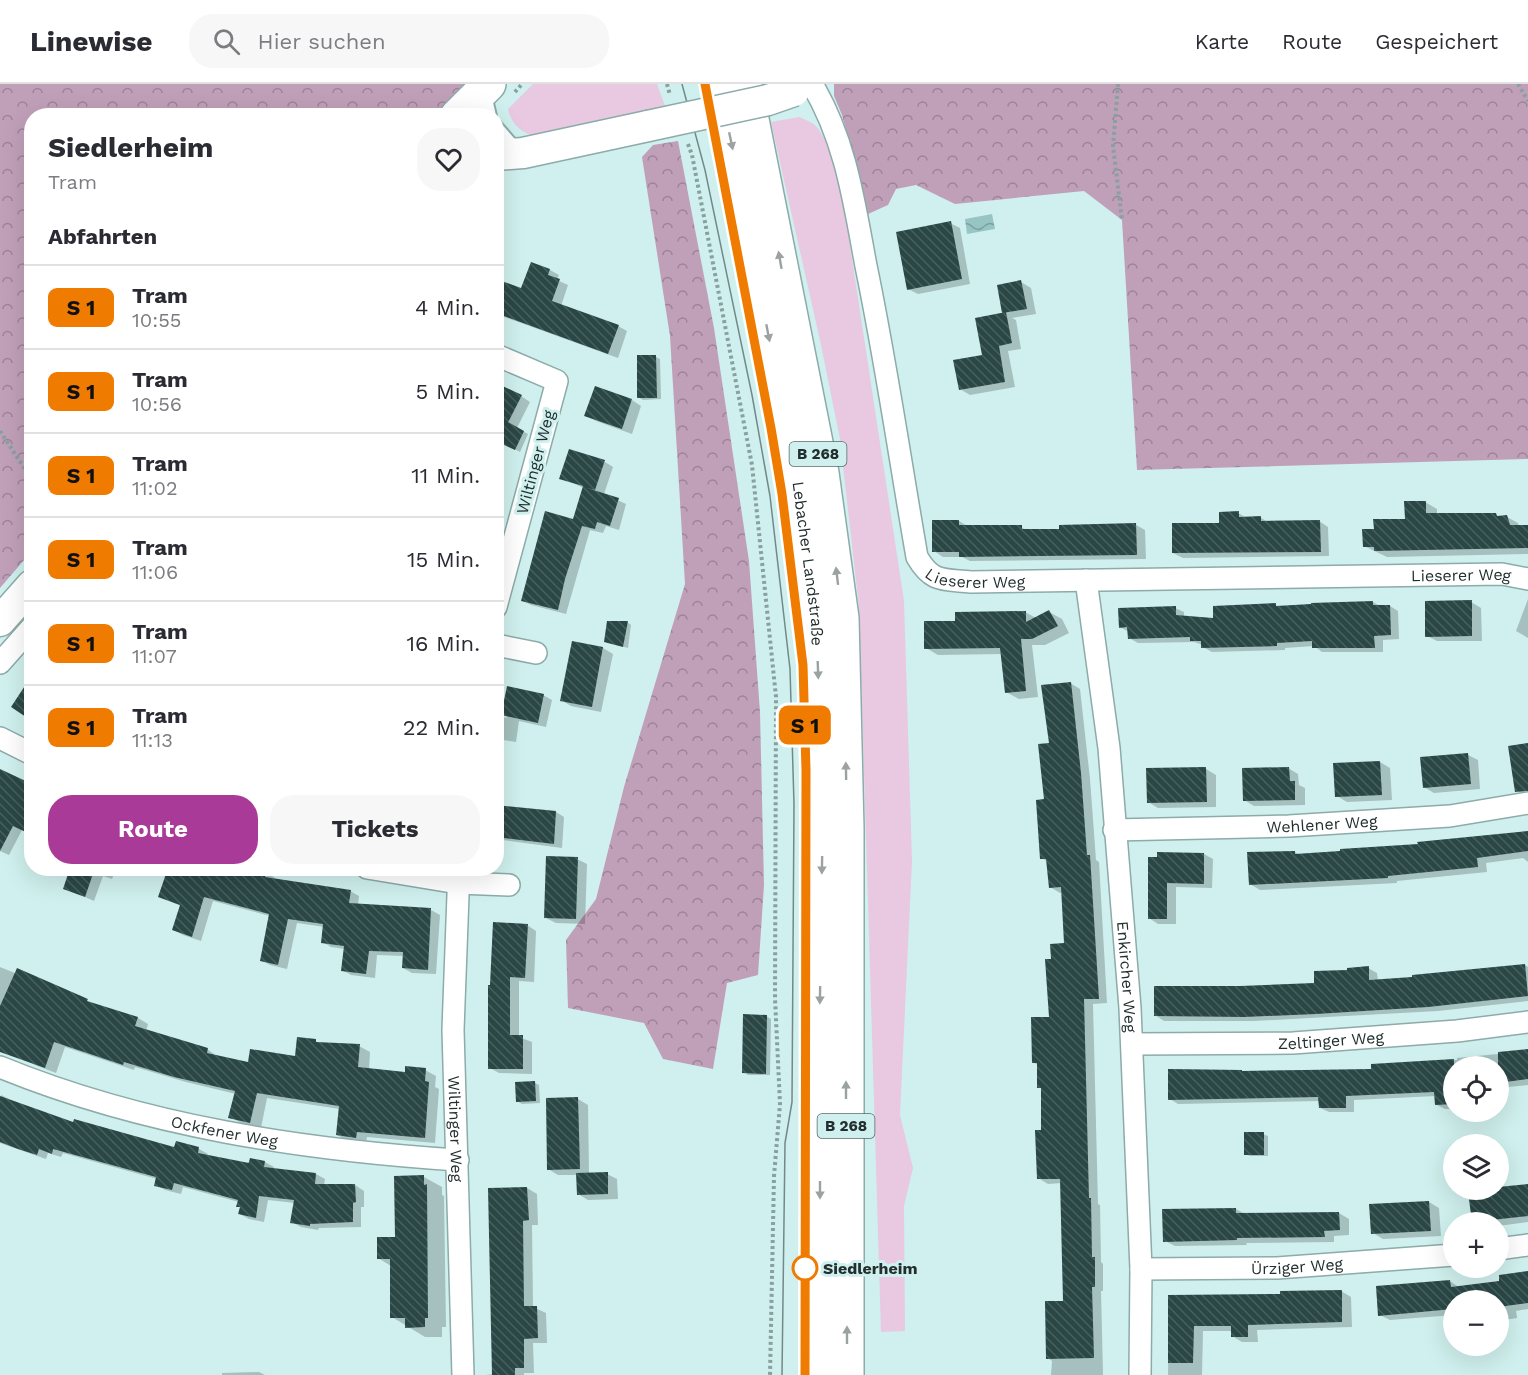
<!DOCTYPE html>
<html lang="de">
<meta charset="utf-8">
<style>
body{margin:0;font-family:"Work Sans",sans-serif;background:#f7f7f7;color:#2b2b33;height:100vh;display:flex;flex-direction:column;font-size:22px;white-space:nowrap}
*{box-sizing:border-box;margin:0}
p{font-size:20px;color:#7c7c81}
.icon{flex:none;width:33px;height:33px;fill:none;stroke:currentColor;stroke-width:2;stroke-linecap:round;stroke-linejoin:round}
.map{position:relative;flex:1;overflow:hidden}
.drawer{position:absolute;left:24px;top:24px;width:480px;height:768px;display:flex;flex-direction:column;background:#fff;border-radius:24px;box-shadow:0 6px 24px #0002}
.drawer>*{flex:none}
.badge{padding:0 12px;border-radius:9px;font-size:21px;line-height:39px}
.tools{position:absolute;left:1443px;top:972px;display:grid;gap:12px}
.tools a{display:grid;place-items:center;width:66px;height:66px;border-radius:50%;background:#fff;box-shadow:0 6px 24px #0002;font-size:30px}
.map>.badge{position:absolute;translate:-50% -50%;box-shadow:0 0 0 3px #fff}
h2{padding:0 24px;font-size:22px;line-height:54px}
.round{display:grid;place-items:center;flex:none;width:63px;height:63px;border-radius:24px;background:#f7f7f7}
.headline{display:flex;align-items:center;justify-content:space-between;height:102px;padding:0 24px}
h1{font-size:28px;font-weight:700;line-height:45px}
.button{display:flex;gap:12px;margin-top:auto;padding:12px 24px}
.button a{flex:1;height:69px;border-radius:24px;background:#a93a98;color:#fff;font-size:24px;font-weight:700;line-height:69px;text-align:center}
.button a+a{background:#f7f7f7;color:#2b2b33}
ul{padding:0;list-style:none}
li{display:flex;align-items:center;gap:18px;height:84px;padding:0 24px;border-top:2px solid #e1e1e2}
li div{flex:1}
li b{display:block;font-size:22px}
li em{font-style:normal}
li .badge{min-width:66px;font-weight:700;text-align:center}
header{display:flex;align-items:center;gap:36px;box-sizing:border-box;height:84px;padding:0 30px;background:#fff;border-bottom:2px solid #e1e1e2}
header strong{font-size:28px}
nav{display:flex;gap:33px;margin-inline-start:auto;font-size:21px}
.search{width:420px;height:54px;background:#f7f7f7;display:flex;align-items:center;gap:15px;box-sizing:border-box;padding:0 21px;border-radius:24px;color:#7c7c81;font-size:22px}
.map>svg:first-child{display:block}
</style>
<header>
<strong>Linewise</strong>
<div class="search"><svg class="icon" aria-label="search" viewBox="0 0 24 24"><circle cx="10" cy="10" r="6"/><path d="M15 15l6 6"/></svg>Hier suchen</div>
<nav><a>Karte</a><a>Route</a><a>Gespeichert</a></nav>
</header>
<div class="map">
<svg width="1528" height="1291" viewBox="0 0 1528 1291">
<defs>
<pattern id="forest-crowns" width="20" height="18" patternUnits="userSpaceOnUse" patternTransform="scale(1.5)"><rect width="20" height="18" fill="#c0a0b9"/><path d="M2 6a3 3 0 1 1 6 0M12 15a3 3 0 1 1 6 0" fill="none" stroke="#9c8397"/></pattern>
<pattern id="water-waves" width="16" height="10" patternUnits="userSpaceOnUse" patternTransform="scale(1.5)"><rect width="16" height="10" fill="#96c5c3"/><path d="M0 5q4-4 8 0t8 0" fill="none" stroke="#7aa09f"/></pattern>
<pattern id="building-back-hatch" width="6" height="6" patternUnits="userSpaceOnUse" patternTransform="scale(1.5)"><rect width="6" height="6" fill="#2a4746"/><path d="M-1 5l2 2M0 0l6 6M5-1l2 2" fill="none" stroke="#475f5e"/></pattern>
</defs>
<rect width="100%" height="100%" fill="#cff0ee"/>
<!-- grass -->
<path fill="#e9c8e1" d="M533 0H657L665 22 531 51C519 47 510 37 508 25Z
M799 33C804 35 812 38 816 42 832 59 841 112 846 135L904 517 912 777 900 1031 913 1084 904 1122 905 1247 881 1248 859 523 840 355 821 261 771 38Z"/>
<!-- forest -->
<path fill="url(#forest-crowns)" d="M0 0H468L436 31 32 32 31 468 0 504Z
M834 0H1528V375L1137 386 1122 136 1084 107 955 120 916 101 896 105 888 121 868 130 842 31 834 12Z
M678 57 714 244 749 477 760 628 764 801 758 891 727 899 713 985 663 975 644 939 568 924 566 856 596 815 624 703 685 500 670 252 642 73 653 61Z"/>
<!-- water -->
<path fill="url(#water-waves)" d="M992 130 995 145 967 150 965 135Z"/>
<!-- shadow -->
<path fill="#0003" d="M950 139 960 144 970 200 918 210 908 205Z
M550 186 559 191 557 196 568 201 561 222 618 242 627 247 618 274 496 230V197L522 206Z
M1021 198 1031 204 1036 230 1012 234 1016 236 1021 265 1008 267 1015 303 970 311 960 305 984 272 977 235 1007 230 1004 228Z
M656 273 660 275 661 315 643 316 638 313Z
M521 312 530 318 517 344 528 350 520 368 500 357 496 332Z
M632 316 641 322 632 350 596 337 586 331Z
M570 367 605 378 613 383 604 410 626 420 619 446 606 442 603 449 590 446 566 530 531 521 523 517 574 437 584 404 561 394Z
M1425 418 1437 425V431H1496L1500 433H1507L1518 439 1519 443H1528V470L1387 473 1364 462 1375 447 1406 437Z
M1238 429 1247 434H1261L1270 439 1319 437 1328 443 1329 472 1183 474 1173 469Z
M959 437 969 443H1021L1028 447 1136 441 1145 446 1146 475 970 477 962 473H943L934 467Z
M1528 515V554L1516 547Z
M1373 518 1380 522H1390L1398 527 1399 555 1383 556V568H1322L1314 562 1285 564V566L1212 568 1203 563V561L1194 558 1138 559 1129 554V548L1120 543 1175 524 1184 528V533L1215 535 1275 521 1279 523Z
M1471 518 1481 524 1482 557H1437L1427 552Z
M1025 528 1036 534 1049 528 1062 535 1069 549 1045 561H1032L1038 613 1019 615 1006 608 1002 570 938 571 926 564 957 538Z
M627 538 631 541 628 564 606 558Z
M574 559 603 564 613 570 601 628 571 622 561 616Z
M1070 599 1080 605 1090 695 1096 776 1099 778 1107 919 1093 920 1098 1120 1100 1121 1101 1178 1103 1180V1207H1101L1103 1291H1051L1052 1277 1048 1274 1065 1218 1062 1099 1048 1100 1038 1094 1043 1047 1042 1005 1039 1003V981L1034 979 1051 934 1052 877 1066 860 1063 808 1060 809 1050 803 1048 778 1042 774 1045 717 1050 660Z
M543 611 552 616 546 643 519 637 516 658 496 655V632L508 634 502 630Z
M1468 671 1478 676 1480 705 1434 709 1424 703Z
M1380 678 1390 684 1392 716 1347 718 1337 712Z
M1288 684 1298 690 1299 701 1305 704V721L1254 722 1244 716Z
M1206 685 1216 691V723L1158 724 1148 718Z
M0 686 22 746 9 771 0 767Z
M496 723 556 728 564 733 562 764 496 755Z
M1528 747V778L1523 774 1486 779 1487 788 1397 797V799L1260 806 1250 800 1295 768 1299 771 1419 761Z
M1204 770 1213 775 1212 804 1176 803V840H1158L1149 834 1150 775Z
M577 775 587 780 585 840 556 839 546 834Z
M72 784H116L112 795 103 792 94 817 65 804Z
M142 784H251L266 788 275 794 274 795 350 807 359 812 358 821 431 826 440 831 436 890 412 889 403 884 404 872 377 871 375 894 351 891 342 886 345 865 331 863 323 858 325 843 297 839 287 885 270 881 261 876 270 832 213 817 201 857 183 851 174 846 181 822 160 813 167 793Z
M527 841 536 847 534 898 519 897V953L532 958V990L499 989 490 984 489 903Z
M1525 881 1528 883V917L1438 927 1254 937H1164L1155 931 1240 904 1316 901 1349 888 1368 884 1377 889 1378 897Z
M0 883 95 921 138 934 148 940 146 947 207 965 218 973 250 980 296 974 315 957 321 960 359 962 370 968 369 986 406 990 425 986 436 992 435 1003 439 1005 435 1059 367 1053 366 1059 348 1057 337 1051 340 1025 267 1014 261 1044 241 1039 230 1033 236 1010 186 998 135 983 134 986 65 963 56 989 35 981 0 962Z
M766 932 771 935 770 991H748L744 988Z
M1528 967V1001L1498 1004V982H1454V1025H1445L1437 1021 1436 1012 1354 1016V1028H1329L1320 1024V1017L1178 1020 1170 1015 1242 987 1373 986 1372 981 1457 976V974Z
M535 999 539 1001 540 1019 522 1020 517 1017Z
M1 1011 9 1015 8 1017 74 1040 175 1064 177 1059 199 1065 208 1070 207 1072 248 1081 265 1078 274 1083 273 1086 316 1090 325 1095 324 1101H355L364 1107V1123H361V1143L319 1144 318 1146 301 1143 292 1138 295 1119 268 1116 264 1138 249 1135 240 1130 241 1124 239 1118 183 1103 181 1110 165 1106 156 1101 157 1095 63 1069 61 1073 48 1069 46 1075 0 1059Z
M578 1015 588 1021 589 1090H607L617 1095 618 1115 588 1116 578 1110V1091H558L548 1085Z
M1263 1050 1268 1052V1072H1250L1246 1070Z
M424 1093 442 1103V1111L444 1112 446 1243H442V1253H425L392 1233 391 1182 378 1174 396 1154Z
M1528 1101V1138L1498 1142V1138H1474L1470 1109Z
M527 1104 537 1110 538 1141H532L533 1223 546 1229 547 1259H533L534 1289H524V1291H486L494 1290Z
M1429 1118 1439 1124 1441 1152 1383 1155 1373 1149Z
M1236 1125 1245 1130 1339 1129 1349 1135V1151L1334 1152V1158L1246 1159 1247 1161 1175 1162 1165 1157Z
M1528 1188V1225L1516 1227 1517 1234 1498 1237V1216H1454V1231L1390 1236 1380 1231 1450 1197 1460 1204 1501 1199Z
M1341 1207 1351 1213 1352 1243 1257 1246 1258 1258H1242L1232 1252V1247H1203L1202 1291H1168L1169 1213 1281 1212Z
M259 1288 265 1291H222V1289Z"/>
<!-- building -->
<path fill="url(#building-back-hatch)" d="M951 137 962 195 907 206 896 148Z
M531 178 550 185 548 191 560 195 552 217 619 241 608 270 496 229V195L521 204Z
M1021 196 1027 225 1002 229 997 201Z
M1006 228 1012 259 999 262 1005 298 959 306 953 276 982 271 975 234Z
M637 271H656L657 314H637Z
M496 299 522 311 496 362Z
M595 302 632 315 622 345 584 332Z
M508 338 524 347 515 366 498 358Z
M569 365 605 376 595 406 587 404 619 414 610 442 597 438 595 445 582 442 565 495 558 526 521 517 545 427 573 435 583 402 559 395Z
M1404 417H1426V429H1496L1497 432 1507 431 1510 441H1528V464L1374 467V463H1363L1362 445H1374L1373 435H1405Z
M1239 427V433L1261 432V437L1320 436 1321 468 1172 469V439H1219V428Z
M932 436H959V441H1022V445H1059V441L1136 439 1137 471 959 473V468H932Z
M1472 516V552L1425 553V517Z
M1373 517V521H1390L1391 551 1374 552 1375 564H1312V557L1277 559V562L1201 564V557H1190V553L1128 555 1127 543 1119 544 1118 524 1176 522V531L1213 534V522L1276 519V522L1311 520V519Z
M1049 526 1058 542 1032 555H1021L1026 607 1005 609 1000 564 924 565V537H955V528L1026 527V538Z
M607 537H628L623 563 604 558Z
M572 557 603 563 592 623 560 617Z
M32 591V637L11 623Z
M1071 598 1081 689 1087 771H1090L1099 915H1084L1089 1114H1091L1092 1173H1095V1203H1092L1094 1274 1046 1275 1045 1217H1063L1060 1095H1037L1035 1046H1041V1004H1037V979H1032L1031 933H1049L1045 875H1051L1050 860 1064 859 1061 803 1049 804 1046 775H1040L1036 716 1044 715 1038 660 1049 659 1041 601Z
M507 602 544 610 538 639 501 631Z
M1528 659V707L1515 708 1508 662Z
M1468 669 1471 700 1423 704 1420 673Z
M1380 677 1382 711 1335 713 1333 679Z
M1206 683 1207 718 1147 719 1146 684Z
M1289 683 1290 697H1295V716L1243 717 1242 684Z
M0 685 32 700V751L13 742 0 767Z
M496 721 556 727 554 760 496 753Z
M1528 747V767L1477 774 1478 783 1388 792V794L1249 801 1247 768 1295 767V770L1340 767V765L1418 760 1417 758Z
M1157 768 1204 769V800L1167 799V835H1148V773H1157Z
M546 772 578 773 576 835 544 834Z
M70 784H95L85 813 63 805Z
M168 784H257L267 787 265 793 351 806 349 819 431 824 428 886 402 884 403 868 369 867 366 890 341 887 344 862 321 859 323 840 288 835 278 881 260 877 269 830 204 813 192 853 172 846 180 821 158 813Z
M493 838 528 840 525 894 510 893V951H523V985H488V901H490Z
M1525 880 1528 912 1428 923 1316 930 1244 933 1154 932V902H1240L1314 899V887L1347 886V884L1369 882V896L1412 893V891Z
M17 884 88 915 87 917 138 933 135 942 208 964 207 969 248 978 250 965 295 972 297 953 316 955V958L360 960 358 983 405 988V982L426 984 425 997 429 998 425 1054 357 1048 356 1054 336 1051 339 1022 257 1009 250 1039 228 1034 235 1007 174 993 124 978 123 981 54 958 45 984 0 968V922Z
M743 930 767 931 766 990 742 989Z
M1528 965V995L1498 999V968Z
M1454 975V1020L1435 1021 1434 1008 1346 1012V1024H1319L1318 1013 1168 1016V985L1242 986V987L1371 985V980Z
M535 997 536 1017 516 1018 515 998Z
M0 1012 73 1038 74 1035 174 1063 176 1057 199 1063 198 1069 249 1079 248 1081 250 1074 265 1077 264 1083 316 1089 315 1100H355L356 1118 353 1119V1138L310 1140V1142L290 1139 294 1116 259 1112 256 1134 238 1130 240 1123H236L238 1116 174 1099 172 1106 154 1102 156 1093 53 1065 52 1070 39 1065 37 1071 18 1065 0 1058Z
M578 1013 580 1085 547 1086 546 1014Z
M1244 1048H1264V1071H1244Z
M608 1088V1110L577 1111 576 1089Z
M424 1091V1101L427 1100 428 1234H425V1243L405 1244V1234H390V1175H377V1153H395L394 1092Z
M1528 1100V1132L1472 1138 1468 1108 1498 1106V1103Z
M527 1103 529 1136 523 1137 524 1222H537L538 1254 524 1255V1284H515V1291H492L488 1104Z
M1429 1117 1431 1147 1371 1150 1369 1120Z
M1236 1124V1129L1339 1128 1340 1146 1324 1147 1325 1153 1237 1154V1156L1163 1158 1162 1125Z
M1528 1187V1219L1498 1223V1216H1452L1453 1225 1378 1232 1376 1202 1450 1196 1451 1203 1499 1197V1191Z
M1342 1206V1238L1248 1241V1253H1231V1242H1194L1193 1279H1168V1211L1280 1210V1207Z"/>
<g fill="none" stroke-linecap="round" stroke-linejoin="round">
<!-- service casing -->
<g stroke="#8caba9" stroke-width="14">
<path id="service" d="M486 11 491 32
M496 41 516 64"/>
</g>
<!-- minor casing -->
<g stroke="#8caba9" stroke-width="24">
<g id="minor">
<path id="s1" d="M812 0C846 57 854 118 866 182 886 278 900 376 917 473 932 499 943 495 971 498L1502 490 1528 495"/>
<path d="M496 271 557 297 496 523"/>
<path id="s2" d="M1086 496 1109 664 1130 924 1141 1185 1140 1291"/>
<path d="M496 561 536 569"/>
<path d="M0 579 32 543"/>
<path d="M0 654 32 670"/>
<path id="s3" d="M1114 746 1289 742 1450 732 1528 719"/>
<path d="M367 784 458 799 509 801"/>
<path id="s4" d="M459 784 453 946 463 1291"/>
<path id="s5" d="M1133 960 1293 959 1457 947 1528 938"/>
<path id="s6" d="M0 983C144 1042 303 1066 458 1076"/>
<path d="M1498 1165 1528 1161"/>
<path id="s7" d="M1141 1185 1277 1184 1454 1171"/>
</g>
</g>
<!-- secondary casing -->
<g stroke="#8caba9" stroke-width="33">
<path id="secondary" d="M496 71 523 69 648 42
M0 537 32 501"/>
</g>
<!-- trunk casing -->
<g stroke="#8caba9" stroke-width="36">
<g id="trunk">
<path id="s8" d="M720 0 798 395 817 537 822 747 820 1291"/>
<path d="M745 0 822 389 842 534 847 745V1291"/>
<path d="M457 32 489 0"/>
</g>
</g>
<!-- path -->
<path stroke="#88a09f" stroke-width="4" stroke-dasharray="3 3" stroke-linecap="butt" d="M667 0 670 11
M1118 0 1113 62 1122 136
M1518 0 1528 17
M515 8 522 0
M688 60 692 71 752 381 776 613 775 914 780 1020 774 1092 770 1291
M0 347 32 396"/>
<!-- service -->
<use href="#service" stroke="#fff" stroke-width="10"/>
<!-- minor -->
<use href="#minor" stroke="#fff" stroke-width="21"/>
<!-- secondary -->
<use href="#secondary" stroke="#fff" stroke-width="30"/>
<!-- trunk -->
<use href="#trunk" stroke="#fff" stroke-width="33"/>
<!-- tram -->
<path stroke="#738988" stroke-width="1.5" d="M682 0 705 86 752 311 770 412 790 585 794 720 792 1018 785 1059 782 1291
M705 0 771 344 782 410 803 581 806 686 805 1291"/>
<!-- secondary-bridge casing -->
<g stroke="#8caba9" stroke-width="33" stroke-linecap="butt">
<path id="secondary-bridge" d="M648 42 768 16 794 7"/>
</g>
<!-- secondary-bridge -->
<use href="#secondary-bridge" stroke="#fff" stroke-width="30"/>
</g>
<!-- one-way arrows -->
<defs><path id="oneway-solid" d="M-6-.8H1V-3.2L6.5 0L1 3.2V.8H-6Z" transform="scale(1.5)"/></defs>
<g fill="#9ca1a1">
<use href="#oneway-solid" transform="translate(731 57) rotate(78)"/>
<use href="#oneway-solid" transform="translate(780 176) rotate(-100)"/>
<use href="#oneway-solid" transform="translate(768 249) rotate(79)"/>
<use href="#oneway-solid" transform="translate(837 492) rotate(-97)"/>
<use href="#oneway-solid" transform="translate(818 586) rotate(88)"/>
<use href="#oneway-solid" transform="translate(846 687) rotate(-91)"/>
<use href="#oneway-solid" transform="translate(822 781) rotate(91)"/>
<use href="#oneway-solid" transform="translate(820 911) rotate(91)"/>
<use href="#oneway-solid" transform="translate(846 1006) rotate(-90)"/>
<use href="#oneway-solid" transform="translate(820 1106) rotate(90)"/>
<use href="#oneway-solid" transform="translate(847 1251) rotate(-90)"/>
</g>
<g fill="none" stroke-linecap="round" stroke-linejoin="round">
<!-- line casing -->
<g stroke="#fff" stroke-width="14">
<path id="line" d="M705 0 771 344 782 410 803 581 806 686 805 1291"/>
</g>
<!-- line -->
<use href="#line" stroke="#ef7c00" stroke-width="9"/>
</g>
<!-- markers -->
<circle fill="#fff" stroke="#ef7c00" stroke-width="3" cx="805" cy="1184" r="12"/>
<g text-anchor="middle" stroke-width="6" stroke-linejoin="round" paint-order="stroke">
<!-- shield labels -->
<g fill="#cff0ee" stroke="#566968" stroke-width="1.5">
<rect x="789.5" y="358" width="57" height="24" rx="4.5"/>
<rect x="817.5" y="1030" width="57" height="24" rx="4.5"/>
</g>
<g font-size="15" font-weight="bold" fill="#222f2e">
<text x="818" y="375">B 268</text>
<text x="846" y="1047">B 268</text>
</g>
<!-- street labels -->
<g font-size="16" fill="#222f2e" stroke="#cff0ee">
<text transform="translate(535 378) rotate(-75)" y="6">Wiltinger Weg</text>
<text dy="6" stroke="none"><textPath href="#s8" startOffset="488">Lebacher Landstraße</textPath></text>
<text dy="6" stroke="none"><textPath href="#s1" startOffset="554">Lieserer Weg</textPath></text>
<text dy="6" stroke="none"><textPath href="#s1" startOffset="1040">Lieserer Weg</textPath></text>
<text dy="6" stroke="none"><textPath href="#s3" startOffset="208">Wehlener Weg</textPath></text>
<text dy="6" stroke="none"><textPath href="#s2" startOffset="399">Enkircher Weg</textPath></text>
<text dy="6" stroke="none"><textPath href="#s5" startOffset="198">Zeltinger Weg</textPath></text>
<text dy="6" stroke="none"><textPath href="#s4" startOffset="261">Wiltinger Weg</textPath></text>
<text dy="6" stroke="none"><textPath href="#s6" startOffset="234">Ockfener Weg</textPath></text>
<text dy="6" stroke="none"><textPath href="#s7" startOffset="156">Ürziger Weg</textPath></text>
</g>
<!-- stop labels -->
<g font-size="16" font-weight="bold" fill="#222f2e" stroke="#cff0ee" text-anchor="start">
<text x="823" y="1190">Siedlerheim</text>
</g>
</g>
</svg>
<div class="tools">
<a><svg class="icon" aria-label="locate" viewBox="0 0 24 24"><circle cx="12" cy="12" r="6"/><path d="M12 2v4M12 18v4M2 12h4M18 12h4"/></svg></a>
<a><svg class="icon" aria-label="layers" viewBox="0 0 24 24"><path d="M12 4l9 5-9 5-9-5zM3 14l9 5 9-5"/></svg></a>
<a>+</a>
<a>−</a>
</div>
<b class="badge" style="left:805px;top:641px;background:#ef7c00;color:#111">S 1</b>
<section class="drawer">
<div class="headline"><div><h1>Siedlerheim</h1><p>Tram</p></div><a class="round"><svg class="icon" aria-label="heart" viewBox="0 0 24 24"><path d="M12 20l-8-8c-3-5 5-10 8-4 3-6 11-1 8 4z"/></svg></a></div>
<h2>Abfahrten</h2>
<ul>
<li><span class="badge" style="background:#ef7c00;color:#111">S 1</span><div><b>Tram</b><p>10:55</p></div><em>4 Min.</em></li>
<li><span class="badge" style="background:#ef7c00;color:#111">S 1</span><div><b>Tram</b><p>10:56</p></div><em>5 Min.</em></li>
<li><span class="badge" style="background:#ef7c00;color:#111">S 1</span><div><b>Tram</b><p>11:02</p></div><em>11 Min.</em></li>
<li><span class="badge" style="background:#ef7c00;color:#111">S 1</span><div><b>Tram</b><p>11:06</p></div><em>15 Min.</em></li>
<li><span class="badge" style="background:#ef7c00;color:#111">S 1</span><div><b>Tram</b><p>11:07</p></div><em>16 Min.</em></li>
<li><span class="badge" style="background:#ef7c00;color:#111">S 1</span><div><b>Tram</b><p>11:13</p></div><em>22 Min.</em></li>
</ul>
<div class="button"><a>Route</a><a>Tickets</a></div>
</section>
</div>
